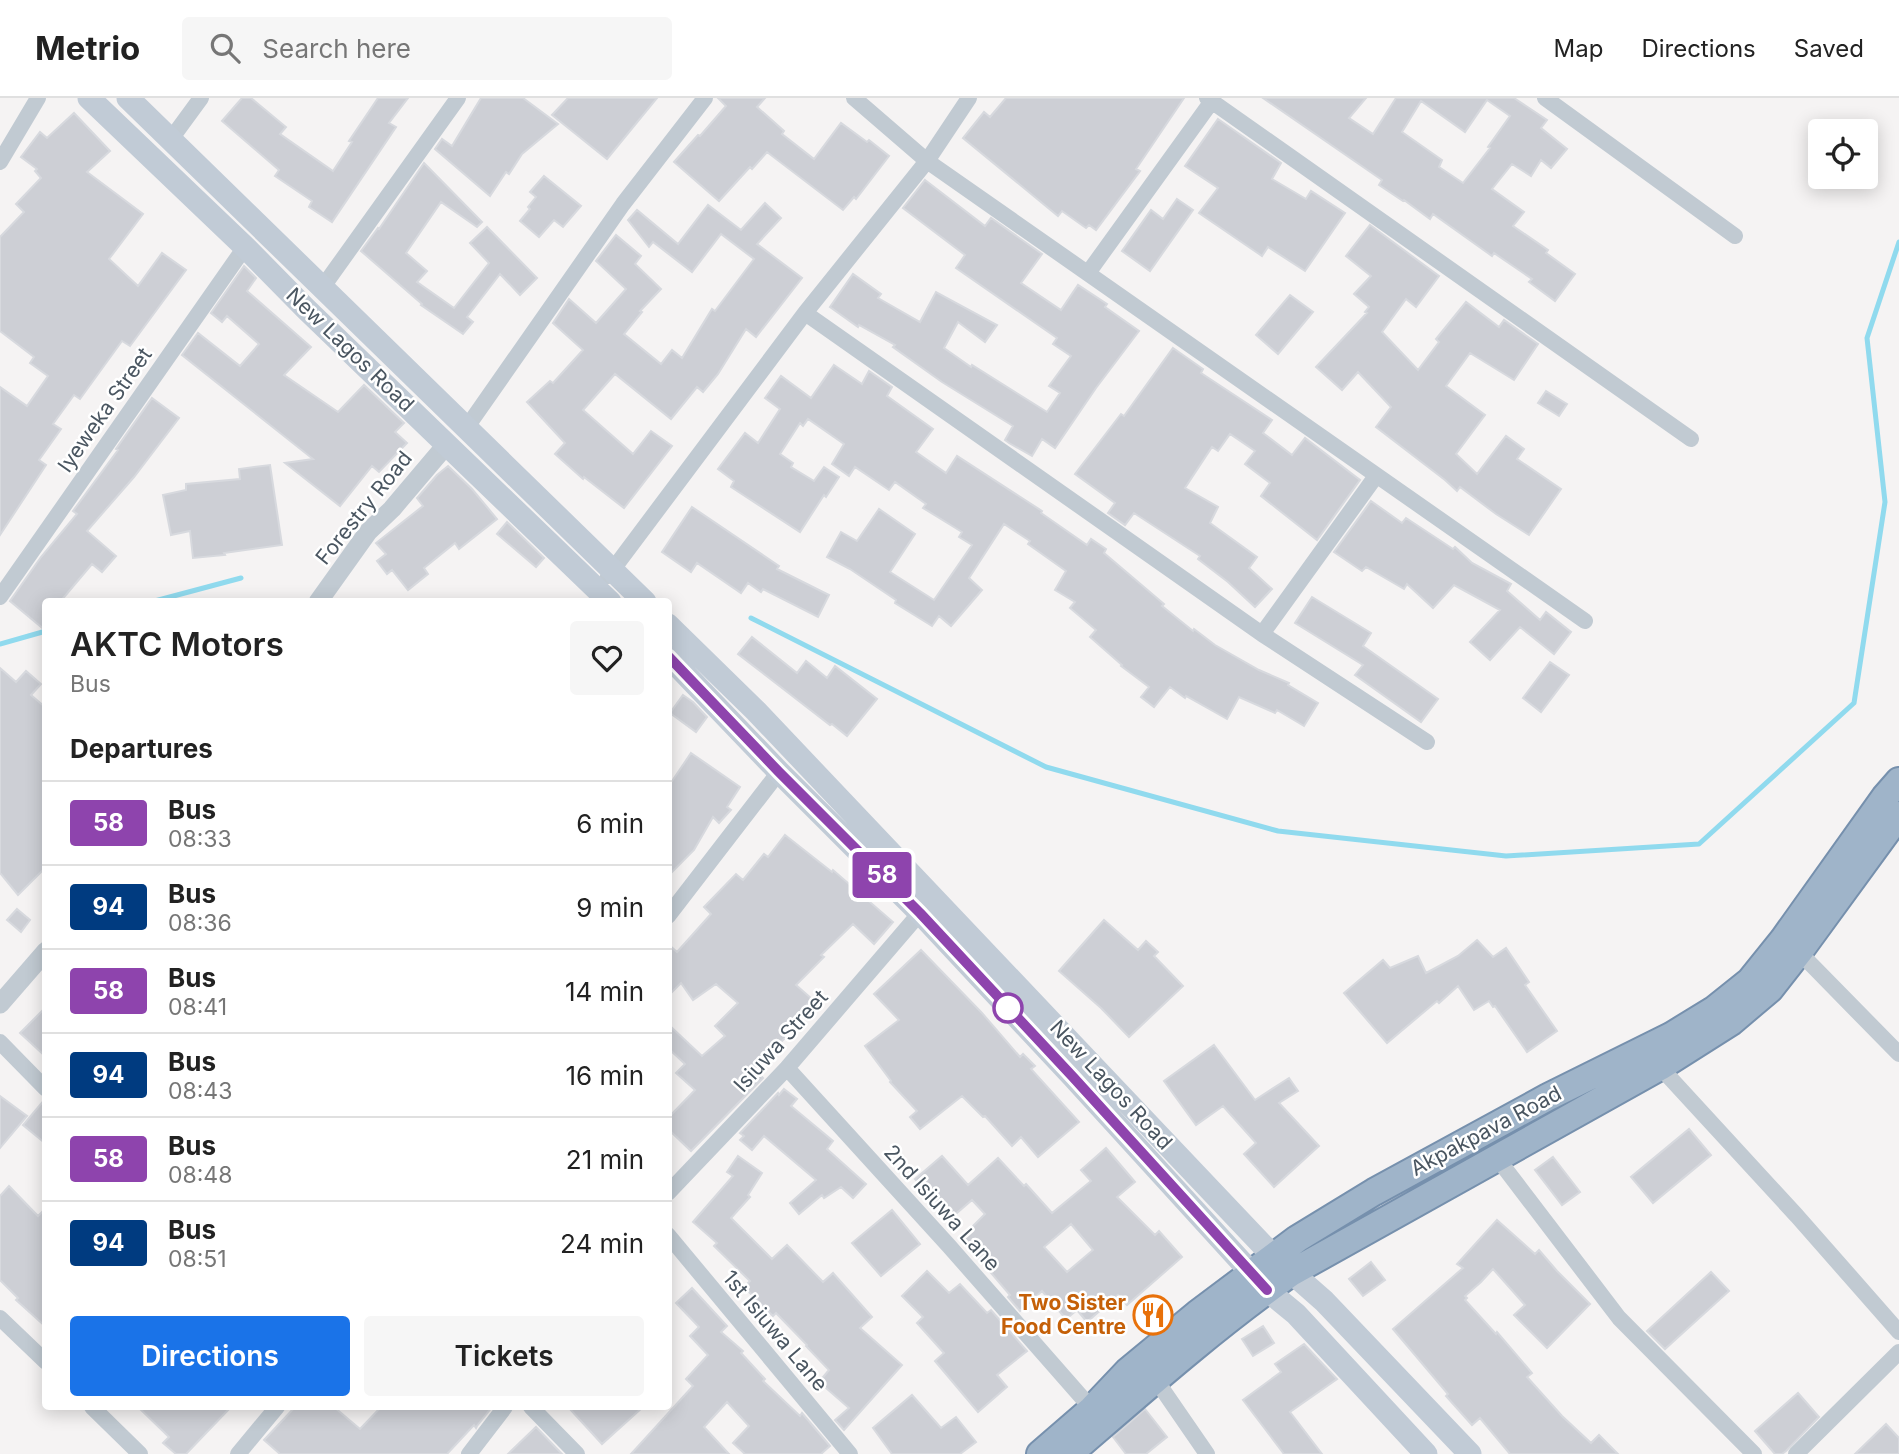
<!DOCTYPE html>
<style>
body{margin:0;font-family:Inter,sans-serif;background:#f6f6f6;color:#222;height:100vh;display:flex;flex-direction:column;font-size:26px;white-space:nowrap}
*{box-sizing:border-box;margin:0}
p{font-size:23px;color:#767676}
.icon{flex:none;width:38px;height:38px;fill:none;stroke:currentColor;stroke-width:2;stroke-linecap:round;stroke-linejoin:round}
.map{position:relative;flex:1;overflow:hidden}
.sheet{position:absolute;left:42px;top:500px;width:630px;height:812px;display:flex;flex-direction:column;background:#fff;border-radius:7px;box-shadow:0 4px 18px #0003}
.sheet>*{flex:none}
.badge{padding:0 14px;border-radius:5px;font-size:24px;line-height:46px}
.controls{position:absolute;left:1808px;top:21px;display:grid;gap:14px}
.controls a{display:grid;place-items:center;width:70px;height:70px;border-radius:7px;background:#fff;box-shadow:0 4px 18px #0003;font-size:35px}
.map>.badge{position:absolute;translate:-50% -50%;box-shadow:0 0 0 4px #fff}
h2{padding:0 28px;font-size:26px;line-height:63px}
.round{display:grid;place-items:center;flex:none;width:74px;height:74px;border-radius:7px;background:#f6f6f6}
.head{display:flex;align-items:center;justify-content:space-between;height:119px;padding:0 28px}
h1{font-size:33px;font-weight:600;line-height:52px}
.primary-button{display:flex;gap:14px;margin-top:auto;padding:14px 28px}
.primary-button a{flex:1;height:80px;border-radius:7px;background:#1a73e8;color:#fff;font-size:28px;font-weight:600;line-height:80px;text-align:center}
.primary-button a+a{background:#f6f6f6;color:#222}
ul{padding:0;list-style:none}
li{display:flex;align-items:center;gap:21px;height:84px;padding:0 28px;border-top:2px solid #e0e0e0}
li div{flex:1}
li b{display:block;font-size:26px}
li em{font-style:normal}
li .badge{min-width:77px;font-weight:700;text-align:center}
header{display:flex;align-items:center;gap:42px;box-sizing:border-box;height:98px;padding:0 35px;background:#fff;border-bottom:2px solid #e0e0e0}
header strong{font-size:33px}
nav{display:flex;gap:38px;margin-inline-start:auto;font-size:24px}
.search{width:490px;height:63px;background:#f6f6f6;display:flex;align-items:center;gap:18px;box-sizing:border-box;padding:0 24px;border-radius:7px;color:#767676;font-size:26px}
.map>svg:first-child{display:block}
</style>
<header>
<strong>Metrio</strong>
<div class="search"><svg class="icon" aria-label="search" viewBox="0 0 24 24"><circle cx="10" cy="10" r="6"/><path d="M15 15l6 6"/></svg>Search here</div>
<nav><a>Map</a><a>Directions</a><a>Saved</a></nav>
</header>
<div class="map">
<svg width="1899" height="1356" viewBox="0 0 1899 1356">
<rect width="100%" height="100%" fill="#f5f3f3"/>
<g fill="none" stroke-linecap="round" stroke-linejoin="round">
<!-- stream -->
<path stroke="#90daee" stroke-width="5" d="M151 504 241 480
M574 504H583
M751 520 1046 669 1278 733 1506 758 1699 746 1854 605 1885 404 1867 240 1899 144
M0 546 46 533"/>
</g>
<!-- building -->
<path fill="#cdcfd5" stroke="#d7d9de" stroke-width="2" fill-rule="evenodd" d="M242 0H251L286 29 280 36 333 73 352 44 349 43 378 0H408L389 25 396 29 332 124 309 109 312 103 275 78 279 72 222 23Z
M481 0H523L558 26 522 56 509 76 506 74 490 98 435 51 442 41 452 48Z
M568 0H657L607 61 552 17Z
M718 0H765L757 9 784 33 782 36 814 61 841 25 867 44 869 42 889 58 856 101 854 99 843 112 767 54 752 71 750 69 719 103 674 64 698 37 700 38 726 8Z
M1006 0H1184L1136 71 1140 73 1096 132 1089 127 1086 130 1062 113 1058 118 963 40 984 14 990 19Z
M1263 0H1366L1349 20 1373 36 1396 0H1514L1547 22 1541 30 1567 51 1551 70 1541 62 1531 78 1512 66 1492 91 1524 114 1513 128 1548 152 1546 155 1575 176 1555 203 1529 184 1532 181 1494 155 1492 158 1433 116 1430 121 1404 102 1403 103 1379 87 1382 82ZM1487 2 1510 18 1488 49 1490 50 1463 85 1439 69 1442 62 1402 34 1421 3 1465 34Z
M74 15 110 53 87 74 143 116 109 161 138 188 162 155 186 172 130 248 122 243 80 301 74 297 53 326 61 331 39 362 46 367 0 437V289L27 308 48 278 30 265 34 259 0 233V139L24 114 16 106 41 80 35 73 37 71 21 59 40 34 47 40Z
M1218 21 1281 65 1272 81 1306 101 1311 93 1345 115 1305 173 1268 149 1262 158 1199 115 1218 90 1185 68Z
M424 65 482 124 477 129 441 104 406 155 427 173 417 184 454 210 489 165 470 145 487 129 537 180 520 197 500 176 467 219 473 224 463 236 421 207 422 206 361 153 378 130 379 131Z
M544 78 581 108 563 129 554 122 539 139 520 123 530 111 528 109 536 99 530 94Z
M925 82 985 128 991 120 1042 156 1021 185 1061 212 1078 187 1107 206 1105 209 1139 233 1096 290 1055 350 1042 341 1032 358 1009 345 1005 342 1013 328 942 284 893 249 895 247 859 227 858 229 830 209 853 176 881 196 878 200 920 224 936 194 997 227 985 244 958 224 944 250 971 269 972 267 1047 314 1060 295 1049 288 1071 258 1053 246 1057 240 956 170 965 157 903 110Z
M1177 101 1193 112 1150 173 1122 153 1151 112 1163 121Z
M765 105 781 120 757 146 802 180 756 239 746 231 718 276 703 294 697 289 671 321 615 276 583 312 633 356 651 333 672 348 624 410 584 379 583 381 555 356 565 345 527 304 550 283 553 285 583 252 553 225 569 201 596 225 626 191 596 163 616 137 641 158 635 166 661 191 640 213 642 214 624 236 661 266 672 252 682 260 712 211 715 213 754 161 721 136 692 174 653 144 649 149 628 122 637 112 678 146 708 107 741 132Z
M1370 127 1439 178 1416 209 1406 201 1382 234 1418 272 1439 244 1436 241 1466 204 1499 229 1504 222 1538 246 1514 282 1470 255 1446 288 1485 317 1456 356 1477 376 1506 338 1524 351 1517 361 1561 391 1529 437 1496 416 1460 389 1457 393 1445 382 1376 329 1391 309 1358 274 1342 292 1316 269 1367 215 1365 214 1369 209 1354 196 1371 178 1346 158Z
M244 168 256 180 247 193 311 249 284 277 338 314 364 287 404 325 395 334 407 345 379 374 372 368 340 408 285 365 313 361 182 257 198 235 240 268 259 246 227 218 222 224 211 215Z
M1290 197 1313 214 1278 256 1256 237Z
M1173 250 1203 271 1201 275 1272 322 1263 335 1292 357 1305 340 1360 382 1317 442 1261 398 1270 385 1245 366 1255 353 1230 336 1218 353 1212 349 1185 390 1218 409 1210 425 1257 459 1249 470 1272 491 1255 509 1228 484 1198 461 1200 458 1134 415 1125 427 1108 415 1115 405 1075 376 1121 316 1124 318Z
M834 267 862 286 869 273 892 289 887 298 933 331 916 354 946 375 957 358 1042 413 1041 415 1087 447 1091 441 1106 451 1104 455 1164 506 1162 508 1193 533 1194 531 1215 547 1259 572 1289 585 1288 587 1318 605 1304 628 1277 612 1275 615 1239 599 1227 621 1186 598 1185 600 1170 589 1154 609 1141 599 1149 589 1121 568 1122 567 1090 539 1096 532 1070 510 1075 504 1055 492 1066 473 1028 446 1030 443 1004 426 969 480 982 492 951 528 939 518 932 528 895 505 896 502 850 471 827 459 841 434 857 443 879 411 915 436 890 474 934 502 972 447 959 439 962 434 923 410 926 406 895 384 889 392 855 369 849 378 832 366 844 346 808 321 803 328 800 325 780 356 793 365 791 369 814 383 824 369 839 379 826 399 824 397 800 434 731 389 734 383 718 371 745 335 758 345 780 311 765 300 781 278 811 300Z
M1546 293 1567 306 1559 318 1538 305Z
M152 300 179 320 134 379 87 433 116 458 102 474 92 466 60 504H46V533L10 503 41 459 77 416 73 413 118 352 116 351Z
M270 367 282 447 224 455 225 457 193 460 190 433 171 437 163 397 186 392V386L240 381 239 371Z
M448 368 472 391 497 421 459 451 455 445 424 470 428 476 408 492 392 472 387 476 377 463 386 456 376 445 423 408 417 400 437 377Z
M1371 403 1402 425 1406 420 1453 451 1455 449 1472 465 1511 486 1507 493 1540 522 1546 514 1571 534 1554 556 1520 529 1490 562 1470 544 1500 512 1454 487 1433 510 1407 486 1404 491 1366 469 1362 473 1334 454Z
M692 409 779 468 777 471 829 497 818 519 763 491 761 494 748 485 741 495 697 465 691 474 662 454Z
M507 424 544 460 536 469 497 436Z
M1312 499 1371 535 1363 548 1438 601 1421 624 1355 577 1363 567 1295 525Z
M752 539 797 575 806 563 827 580 835 568 877 601 847 638 832 626 830 627 738 556Z
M1550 564 1569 577 1541 614 1523 600Z
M0 570 16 584 26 573 41 586 31 597 46 610V769L18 797 0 775Z
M683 597 693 604 707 619 696 634 670 615Z
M691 655 740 689 727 709 731 712 719 725 713 719 694 752 668 778V689Z
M785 737 832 774 833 772 893 824 874 846 853 826 821 857 824 859 796 887 812 901 781 934 786 939 754 971 763 980 691 1053 668 1031V1020L695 992 676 975 685 966 668 950V926L702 958 725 938 715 928 738 905 716 886 693 902 681 885 668 898V846L677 854 711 816 704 809 736 776 743 782 764 756 768 759Z
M17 811 30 822 21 834 7 822Z
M1104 822 1138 852 1146 843 1158 854 1154 858 1183 888 1129 939 1101 910 1059 873Z
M1477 842 1493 859 1506 850 1529 884 1525 887 1557 933 1527 954 1495 908 1493 909 1489 903 1474 912 1458 888 1439 905 1437 903 1387 945 1344 895 1383 862 1390 870 1418 858 1426 875 1458 858Z
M921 852 982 915 1020 959 1023 956 1035 968 1031 971 1079 1024 1038 1059 1021 1039 1012 1048 985 1018 983 1019 962 998 920 1031 910 1019 917 1013 890 984 891 983 865 948 899 922 874 896Z
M46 909V959L20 935Z
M1214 947 1255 1002 1289 980 1298 993 1279 1005 1319 1048 1274 1089 1244 1056 1256 1045 1223 1008 1196 1027 1164 983Z
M784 991 797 1001 791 1008 833 1043 827 1051 866 1086 853 1100 841 1089 824 1100 822 1097 799 1116 790 1105 816 1082 764 1038 752 1052 740 1042 744 1038 740 1035 778 995 779 997Z
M0 998 27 1018 0 1050Z
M45 1001H46V1046L23 1027Z
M1689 1031 1711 1057 1653 1105 1631 1079Z
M1106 1050 1135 1084 1117 1099 1155 1137 1159 1133 1182 1159 1127 1207 1118 1197 1087 1224 1077 1212 1066 1221 1042 1193 1020 1213 1008 1199 1010 1197 962 1141 966 1138 965 1136 985 1116 972 1102 951 1120 915 1081 942 1058 968 1087 998 1060 1024 1088 1026 1086 1052 1115 1091 1083 1081 1072ZM1071 1126 1093 1152 1067 1174 1044 1149Z
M738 1058 762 1075 748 1097 750 1099 731 1120 772 1161 787 1147 823 1184 833 1175 872 1219 860 1230 902 1267 844 1332 835 1322 849 1310 819 1284 829 1272 806 1248 807 1247 776 1215 773 1218 744 1189 750 1183 714 1148 717 1145 693 1124 733 1078 727 1074Z
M1553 1059 1580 1094 1562 1107 1535 1072Z
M9 1088 38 1118 46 1110V1229L16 1202 18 1200 0 1182V1098Z
M892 1112 920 1146 881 1178 852 1145Z
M1497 1122 1535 1156 1539 1152 1557 1173 1590 1206 1547 1250 1514 1217 1525 1207 1493 1171 1481 1184 1465 1198 1467 1200 1465 1202 1496 1236 1497 1234 1532 1275 1527 1279 1562 1318 1591 1345 1599 1337 1618 1356H1510L1480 1320 1472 1327 1446 1298 1448 1296 1393 1231 1463 1170 1457 1166Z
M1371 1164 1385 1182 1363 1198 1349 1181Z
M927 1173 949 1195 960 1186 987 1215 991 1212 1027 1253 997 1277 1007 1289 978 1314 935 1263 944 1255 917 1225 923 1219 902 1198Z
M1711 1174 1729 1193 1665 1251 1647 1233Z
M692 1190 727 1228 721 1234 743 1253 741 1255 765 1281 763 1283 800 1318 802 1315 830 1348 821 1356H745L733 1345 749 1328 727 1304 704 1329 729 1356H631L693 1288 686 1281 708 1257 690 1238 699 1229 676 1205Z
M1263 1228 1274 1245 1253 1258 1242 1241Z
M1304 1246 1337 1281 1290 1314 1322 1356H1284L1243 1302 1281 1274 1275 1266Z
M1798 1295 1819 1319 1786 1353 1782 1356H1775L1755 1333Z
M912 1297 941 1330 956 1319 976 1344 960 1356H892L873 1330Z
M138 1309H231L186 1356H176L163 1345 169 1339Z
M295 1309H334L360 1331 381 1309H492L477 1328 476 1330 474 1327 447 1356H280L264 1342Z
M568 1309H643L602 1346Z
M1145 1311 1167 1339 1146 1356H1126L1113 1339Z
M1886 1326 1899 1340V1356H1855Z
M536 1329 562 1356H508Z"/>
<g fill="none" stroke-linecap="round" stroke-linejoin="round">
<!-- trunk casing -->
<g stroke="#7690ad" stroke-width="30">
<path id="trunk" d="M1040 1356 1092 1311 1128 1273 1197 1216 1297 1141 1374 1094 1548 999 1671 938 1715 911 1750 883 1783 842 1885 699 1899 683
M1069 1356C1141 1294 1213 1230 1291 1175L1660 969 1731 924 1770 891 1799 854 1899 717"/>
</g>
<!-- minor -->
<path stroke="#c1cad2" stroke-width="16" d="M854 0 927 63 1585 523
M1207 0 1691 341
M1545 0 1735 138
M171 41 201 0
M0 64 38 0
M1088 175 1212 3
M322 190 458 0
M805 215 1262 536 1427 644
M467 329 623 106 705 0
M608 478 805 215 927 63 969 0
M0 499 245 149
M1262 536 1376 378
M668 818 779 674
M1799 854 1899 956
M0 944 46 991
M1660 969 1797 1118 1899 1234
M787 970 949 1148 1092 1311
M1497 1060 1619 1220 1754 1356
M668 1095 787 970 920 815
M668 1137 850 1356
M0 1220 46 1264
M1156 1282 1207 1356
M92 1309 140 1356
M531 1309 577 1356
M238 1356 277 1309
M469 1356 505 1309
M1796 1356 1899 1254"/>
<!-- tertiary -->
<path stroke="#c1cad2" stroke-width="19" d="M318 504 368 434 392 411 447 346
M0 906 46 853"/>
<!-- secondary -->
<path stroke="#c1cbd6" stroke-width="23" d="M89 0 245 149 306 211 610 504
M128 0 645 504
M668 527 756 613 1274 1159 1324 1203 1470 1356
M668 558 779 674 920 815 1073 979 1267 1192 1296 1216 1426 1356"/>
<!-- trunk -->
<use href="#trunk" stroke="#9fb4c9" stroke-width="26"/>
</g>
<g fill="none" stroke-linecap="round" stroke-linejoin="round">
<!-- line casing -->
<g stroke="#fff" stroke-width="16">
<path id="line" d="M668 558 779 674 920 815 1073 979 1267 1192"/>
</g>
<!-- line -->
<use href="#line" stroke="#8e44ad" stroke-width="10"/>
</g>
<!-- icons -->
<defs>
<g id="restaurant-ring" transform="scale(2.0125)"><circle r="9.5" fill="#fff" stroke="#e8710a" stroke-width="1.5"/><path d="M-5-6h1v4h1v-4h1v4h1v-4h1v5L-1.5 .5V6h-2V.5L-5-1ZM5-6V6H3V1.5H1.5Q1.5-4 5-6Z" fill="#e8710a"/></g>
</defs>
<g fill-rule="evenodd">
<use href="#restaurant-ring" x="1153" y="1217"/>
</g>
<!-- markers -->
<circle fill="#fff" stroke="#8e44ad" stroke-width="3.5" cx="1008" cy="910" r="14"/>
<g text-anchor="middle" stroke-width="5" stroke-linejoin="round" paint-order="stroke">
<!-- street labels -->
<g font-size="21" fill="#4a5661" stroke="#fff">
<text transform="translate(350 252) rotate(44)" y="7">New Lagos Road</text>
<text transform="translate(105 312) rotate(-55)" y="7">Iyeweka Street</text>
<text transform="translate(364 410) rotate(-51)" y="7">Forestry Road</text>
<text transform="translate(781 943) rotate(-48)" y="7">Isiuwa Street</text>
<text transform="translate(1111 987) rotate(47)" y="7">New Lagos Road</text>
<text transform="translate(1486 1033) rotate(-28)" y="7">Akpakpava Road</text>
<text transform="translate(942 1110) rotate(48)" y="7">2nd Isiuwa Lane</text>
<text transform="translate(775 1233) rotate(50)" y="7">1st Isiuwa Lane</text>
</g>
<!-- food labels -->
<g font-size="21" font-weight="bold" fill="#c56008" stroke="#fff" text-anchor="end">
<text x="1126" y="1212">Two Sister<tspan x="1126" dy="24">Food Centre</tspan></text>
</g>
</g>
</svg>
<div class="controls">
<a><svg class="icon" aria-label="locate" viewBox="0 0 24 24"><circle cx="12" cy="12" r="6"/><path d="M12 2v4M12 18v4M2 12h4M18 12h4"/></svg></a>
</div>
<b class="badge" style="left:882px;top:777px;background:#8e44ad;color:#fff">58</b>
<section class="sheet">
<div class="head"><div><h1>AKTC Motors</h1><p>Bus</p></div><a class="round"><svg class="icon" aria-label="heart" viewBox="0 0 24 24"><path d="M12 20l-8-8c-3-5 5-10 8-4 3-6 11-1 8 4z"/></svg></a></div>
<h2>Departures</h2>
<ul>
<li><span class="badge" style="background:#8e44ad;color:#fff">58</span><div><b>Bus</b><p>08:33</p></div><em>6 min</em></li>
<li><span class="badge" style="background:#003b80;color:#fff">94</span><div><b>Bus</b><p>08:36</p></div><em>9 min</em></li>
<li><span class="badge" style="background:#8e44ad;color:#fff">58</span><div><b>Bus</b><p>08:41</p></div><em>14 min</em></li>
<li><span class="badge" style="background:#003b80;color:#fff">94</span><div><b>Bus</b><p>08:43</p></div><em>16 min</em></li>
<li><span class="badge" style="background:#8e44ad;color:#fff">58</span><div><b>Bus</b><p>08:48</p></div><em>21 min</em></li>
<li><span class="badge" style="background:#003b80;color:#fff">94</span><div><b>Bus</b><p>08:51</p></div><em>24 min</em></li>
</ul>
<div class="primary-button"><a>Directions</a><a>Tickets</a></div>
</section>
</div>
